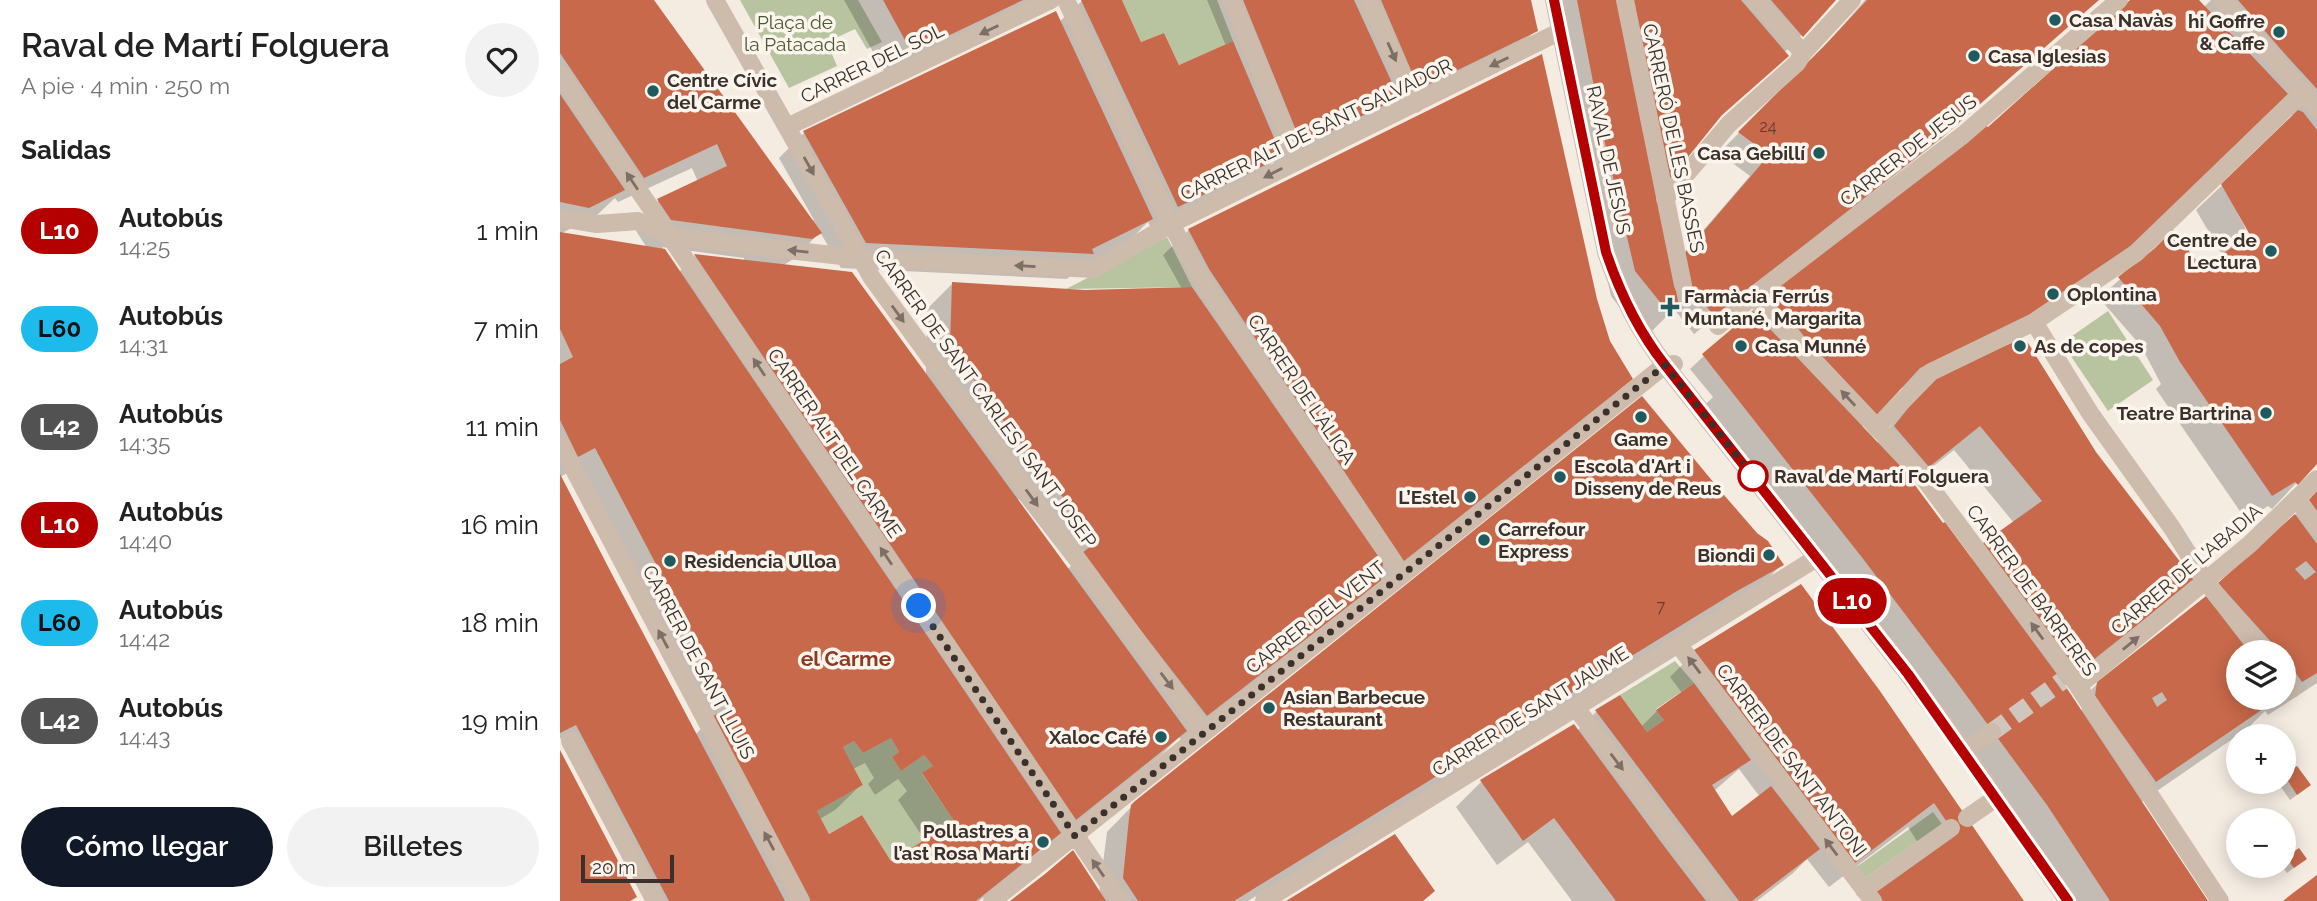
<!DOCTYPE html>
<html lang="es">
<meta charset="utf-8">
<style>
body{margin:0;font-family:Raleway,sans-serif;background:#f2f2f2;color:#222;height:100vh;display:flex;flex-direction:column;font-size:26px;white-space:nowrap}
*{box-sizing:border-box;margin:0}
p{font-size:23px;color:#767676}
.icon{flex:none;width:38px;height:38px;fill:none;stroke:currentColor;stroke-width:2;stroke-linecap:round;stroke-linejoin:round}
.map{position:relative;flex:1;overflow:hidden}
.panel{display:flex;flex-direction:column;background:#fff;width:560px}
.panel>*{flex:none}
.badge{padding:0 14px;border-radius:23px;font-size:24px;line-height:46px}
.tools{position:absolute;left:1666px;top:640px;display:grid;gap:14px}
.tools a{display:grid;place-items:center;width:70px;height:70px;border-radius:50%;background:#fff;box-shadow:0 4px 18px #0003;font-size:35px}
.scale{position:absolute;left:21px;bottom:18px;width:93px;box-sizing:border-box;padding-left:7px;border:4px solid #3b302b;border-top:0;font-size:19px;line-height:24px;white-space:nowrap;color:#3b302b;-webkit-text-stroke:5px #fbf5ee;paint-order:stroke}
.you{position:absolute;width:35px;height:35px;margin:-18px;border:5px solid #fff;border-radius:50%;background:#1a73e8;box-shadow:0 0 0 10px #1a73e833}
.map>.badge{position:absolute;translate:-50% -50%;box-shadow:0 0 0 4px #fff}
h2{padding:0 21px;font-size:26px;line-height:63px}
.round{display:grid;place-items:center;flex:none;width:74px;height:74px;border-radius:37px;background:#f2f2f2}
.summary{display:flex;align-items:center;justify-content:space-between;height:119px;padding:0 21px}
h1{font-size:33px;font-weight:600;line-height:52px}
.action{display:flex;gap:14px;margin-top:auto;padding:14px 21px}
.action a{flex:1;height:80px;border-radius:42px;background:#111827;color:#fff;font-size:28px;font-weight:600;line-height:80px;text-align:center}
.action a+a{background:#f2f2f2;color:#222}
ul{padding:0;list-style:none}
li{display:flex;align-items:center;gap:21px;height:98px;padding:0 21px}
li div{flex:1}
li b{display:block;font-size:26px}
li em{font-style:normal}
li .badge{min-width:77px;font-weight:700;text-align:center}
main{display:flex;flex:1;min-height:0}
.map>svg:first-child{display:block}
</style>
<main>
<section class="panel">
<div class="summary"><div><h1>Raval de Martí Folguera</h1><p>A pie · 4 min · 250 m</p></div><a class="round"><svg class="icon" aria-label="heart" viewBox="0 0 24 24"><path d="M12 20l-8-8c-3-5 5-10 8-4 3-6 11-1 8 4z"/></svg></a></div>
<h2>Salidas</h2>
<ul>
<li><span class="badge" style="background:#b50000;color:#fff">L10</span><div><b>Autobús</b><p>14:25</p></div><em>1 min</em></li>
<li><span class="badge" style="background:#1dbbeb;color:#111">L60</span><div><b>Autobús</b><p>14:31</p></div><em>7 min</em></li>
<li><span class="badge" style="background:#525252;color:#fff">L42</span><div><b>Autobús</b><p>14:35</p></div><em>11 min</em></li>
<li><span class="badge" style="background:#b50000;color:#fff">L10</span><div><b>Autobús</b><p>14:40</p></div><em>16 min</em></li>
<li><span class="badge" style="background:#1dbbeb;color:#111">L60</span><div><b>Autobús</b><p>14:42</p></div><em>18 min</em></li>
<li><span class="badge" style="background:#525252;color:#fff">L42</span><div><b>Autobús</b><p>14:43</p></div><em>19 min</em></li>
</ul>
<div class="action"><a>Cómo llegar</a><a>Billetes</a></div>
</section>
<div class="map">
<svg width="1757" height="901" viewBox="0 0 1757 901">
<rect width="100%" height="100%" fill="#f4ebe1"/>
<!-- green -->
<path fill="#b8c4a0" d="M180 0H298L322 42 307 49 295 29 267 42 277 66 229 88Z
M562 0H657L673 41 619 65 604 33 581 42Z
M607 237 632 287 506 289Z
M1548 311 1593 380 1548 411 1502 343Z
M1115 661 1134 683 1096 709 1104 720 1087 732 1060 695Z
M331 738 339 752 332 757 341 771 364 755 373 766 362 774 394 821 331 861 302 815 269 834 257 811 303 785 283 747 294 741 303 753Z
M1373 812 1382 824 1304 879 1295 868Z"/>
<!-- shadow -->
<path fill="#0003" fill-rule="evenodd" d="M0 0H92L251 221 254 220 219 158 244 133 499 22 523 0H560L581 45 618 68 666 46 647 0H969L976 30 950 56 833 113 830 104 811 123 716 169 713 162 694 181 592 231 588 222 566 244 519 267 507 279 281 268 260 232 235 258 222 266 366 376 367 309 392 284 525 292 622 289 603 255 629 230 1035 299 1048 342 1070 379 1045 404 818 585 816 583 793 606 621 740 619 737 600 756 490 844 489 842 473 858 419 901H88L3 737 0 739V478L135 735 143 727 9 472 0 477V234L87 248 73 226 98 201 138 182 132 168 58 202 55 198 37 215 0 234ZM102 247 184 258V262L135 256 119 272ZM459 499 511 566 507 570 457 501ZM305 763 314 778 308 784 315 795 338 779 347 791 338 800 366 842 331 863 268 836 260 819 275 810 301 785 293 769Z
M284 0H473L327 77Z
M987 0H1275L1224 53 1227 56 1151 125 1109 176 1110 269 1190 176 1159 153 1267 44 1305 0H1538L1381 139 1134 334 1114 309 1092 331 1082 337 1051 296 1008 108Z
M1573 0H1636L1644 7 1651 0H1757V461L1712 509 1708 506 1686 520 1596 389 1601 384 1581 346 1539 298 1613 232 1641 269 1663 256 1636 210 1734 117 1723 103 1714 111 1711 108 1432 346 1336 391 1302 427 1317 444 1338 417 1379 377 1606 605 1503 687 1521 713 1524 697 1538 683 1639 604 1730 521 1757 491V683L1708 715 1705 711 1687 729 1581 802 1648 901H1507L1141 409 1153 397 1130 369 1214 290 1428 129ZM1677 212 1683 219 1696 241 1693 243ZM1394 450 1454 523 1424 545 1410 559 1352 483ZM1678 653H1724V698H1678Z
M1222 564 1197 590 1150 616 688 901H453L539 894 547 832 576 802Z
M1240 586 1463 901H1306L1366 856 1348 827 1269 887 1247 859 1232 874 1197 901H1012L968 842 937 865 896 807 921 782 1017 731 1036 712 1081 727 1097 711 1122 693 1110 677 1135 652ZM1179 769 1200 797 1171 818 1154 791Z
M1737 768 1742 791 1730 800 1718 783 1724 782V777Z
M1727 858 1745 859 1727 873 1722 866Z"/>
<!-- building -->
<path fill="#c8694b" fill-rule="evenodd" d="M0 0H94L262 233 252 239 111 220 97 199 167 166 157 144 84 178 0 53Z
M323 0H463L352 53Z
M521 0H562L581 42 604 33 619 65 673 41 722 157 618 207Z
M683 0H794L839 98 742 145Z
M821 0H971L978 31 859 89Z
M1017 0H1059L1119 306 1108 312 1075 271 1045 143Z
M1069 0H1181L1229 56 1162 115 1111 178 1106 176Z
M1211 0H1276L1243 37Z
M1307 0H1539L1382 137 1154 316 1127 282 1124 254 1209 155 1178 132 1265 45Z
M1570 0H1639L1728 94 1570 248 1460 321 1360 368 1316 416 1258 355 1237 327 1212 301 1213 288 1276 243 1274 240 1425 125 1428 127Z
M1678 0H1757V89L1724 53Z
M496 11 593 219 532 249 534 254 306 243 243 131Z
M982 54 1037 299 1050 341 1073 379 844 561 649 269 628 229Z
M0 94 65 190 29 208 0 202Z
M1738 110 1743 112 1757 130V464L1738 485 1735 482 1712 496 1620 362 1600 326 1558 277 1594 249 1613 230 1642 268 1690 235 1661 184Z
M0 232 105 249 501 833 416 901H249L151 717 171 707 35 448 18 457 0 420V364L13 357 0 329ZM331 738 339 752 332 757 341 771 364 755 373 766 362 773 394 821 331 861 302 815 269 834 257 811 303 785 283 747 294 741 303 753Z
M134 254 292 272 627 731 516 820Z
M392 282 525 290 632 287 823 563 821 581 647 716 528 562 522 553 537 541 432 406 390 345Z
M1193 311 1343 469 1383 523 1385 522 1502 681 1648 901H1550L1487 805 1392 676 1304 560 1142 354Z
M1456 341 1468 343 1536 452 1634 580 1518 672 1423 543 1482 501 1420 426 1369 467 1334 426 1363 389 1378 375Z
M1082 396 1164 495 1197 533 1208 541 1224 565 1177 591 674 901H578L563 878 569 818 571 805 575 801Z
M0 474 55 580 225 901H109L16 725 0 733Z
M1757 491V511L1749 500Z
M1735 514 1757 544V673L1742 682 1724 656V653H1721L1658 583ZM1746 561 1756 572 1745 580 1735 569Z
M1241 584 1320 691 1464 901H1323L1315 890 1391 828 1374 803 1295 863 1134 650Z
M1646 596 1690 653H1678V698H1719L1596 782 1535 696 1537 682ZM1602 692 1607 700 1597 707 1592 698Z
M1134 683 1191 760 1152 785 1172 816 1211 786 1260 849 1192 901H1179L1035 710 1060 695 1087 732 1104 720 1096 710Z
M1014 724 1101 842 1146 901H1056L994 818 963 841 920 780Z
M0 750 77 897 70 901H0Z
M1737 766 1751 785 1737 795 1724 775Z
M835 834 875 891 863 901H726Z
M1739 848 1747 859 1734 868 1726 857Z
M513 850 546 901H450L485 874Z
M1757 875V901H1723L1733 893Z"/>
<g fill="none" stroke-linecap="round" stroke-linejoin="round">
<!-- minor-tunnel -->
<path stroke="#cfc6bd" stroke-width="18" stroke-dasharray="18 9" stroke-linecap="butt" d="M1432 732 1502 681"/>
<!-- minor -->
<path stroke="#cdbbac" stroke-width="18" d="M155 0 312 278 644 732
M506 0 611 224 643 282 842 575
M671 0 738 161
M809 0 855 104
M994 0 1046 252C1060 293 1078 330 1105 365L1348 674 1404 750 1508 901
M1065 0 1123 285
M1196 0 1243 53
M1662 0 1757 108
M0 74 560 901
M227 127 491 0
M1105 199 1169 124 1237 63 1243 53 1292 0
M0 218 37 224 78 221 111 237 300 258 534 269 611 224 1001 31
M1193 296 1360 473 1518 686 1660 901
M1474 322 1530 413 1612 528 1646 582 1704 653
M1158 326 1193 296 1403 135 1559 0
M1316 428 1371 372 1474 322 1576 253 1744 91
M0 443 241 901
M1738 500 1757 527
M1118 644 1313 901
M1724 678 1732 689
M1518 686 1690 544 1757 479
M1016 708 1163 901
M10 741 95 901
M1404 750 1432 732
M1407 818 1436 798
M1304 890 1391 828
M432 901C657 724 881 544 1105 365L1114 364
M704 901 1258 557"/>
</g>
<!-- one-way arrows -->
<defs><path id="oneway-solid" d="M-6-.8H1V-3.2L6.5 0L1 3.2V.8H-6Z" transform="scale(1.75)"/></defs>
<g fill="#7d6f65">
<use href="#oneway-solid" transform="translate(429 30) rotate(154)"/>
<use href="#oneway-solid" transform="translate(832 52) rotate(66)"/>
<use href="#oneway-solid" transform="translate(939 62) rotate(154)"/>
<use href="#oneway-solid" transform="translate(249 166) rotate(61)"/>
<use href="#oneway-solid" transform="translate(713 173) rotate(153)"/>
<use href="#oneway-solid" transform="translate(72 181) rotate(-124)"/>
<use href="#oneway-solid" transform="translate(238 251) rotate(-174)"/>
<use href="#oneway-solid" transform="translate(465 266) rotate(-177)"/>
<use href="#oneway-solid" transform="translate(338 314) rotate(54)"/>
<use href="#oneway-solid" transform="translate(199 367) rotate(-124)"/>
<use href="#oneway-solid" transform="translate(1288 398) rotate(-133)"/>
<use href="#oneway-solid" transform="translate(472 498) rotate(54)"/>
<use href="#oneway-solid" transform="translate(326 556) rotate(-124)"/>
<use href="#oneway-solid" transform="translate(1477 631) rotate(-126)"/>
<use href="#oneway-solid" transform="translate(103 639) rotate(-118)"/>
<use href="#oneway-solid" transform="translate(1571 643) rotate(-39)"/>
<use href="#oneway-solid" transform="translate(1134 665) rotate(-127)"/>
<use href="#oneway-solid" transform="translate(607 681) rotate(53)"/>
<use href="#oneway-solid" transform="translate(1057 762) rotate(53)"/>
<use href="#oneway-solid" transform="translate(209 841) rotate(-118)"/>
<use href="#oneway-solid" transform="translate(1271 847) rotate(-127)"/>
<use href="#oneway-solid" transform="translate(538 868) rotate(-125)"/>
</g>
<g fill="none" stroke-linecap="round" stroke-linejoin="round">
<!-- line casing -->
<g stroke="#fff" stroke-width="16">
<path id="line" d="M994 0 1046 252C1060 293 1078 331 1105 365L1348 674 1508 901"/>
</g>
<!-- line -->
<use href="#line" stroke="#b50000" stroke-width="10"/>
<!-- walk -->
<path stroke="#3b302b" stroke-width="7" stroke-dasharray="0 12.6" d="M359 606 515 836 1105 365 1193 476"/>
</g>
<!-- markers -->
<g fill="#1f5a5e" stroke="#fbf5ee" stroke-width="2.5">
<circle cx="1495" cy="20" r="7"/>
<circle cx="1719" cy="32" r="7"/>
<circle cx="1414" cy="56" r="7"/>
<circle cx="93" cy="91" r="7"/>
<circle cx="1259" cy="153" r="7"/>
<circle cx="1711" cy="251" r="7"/>
<circle cx="1493" cy="294" r="7"/>
<path d="M1106.5 296.5h7v7h7v7h-7v7h-7v-7h-7v-7h7z"/>
<circle cx="1181" cy="346" r="7"/>
<circle cx="1460" cy="346" r="7"/>
<circle cx="1706" cy="413" r="7"/>
<circle cx="1081" cy="417" r="7"/>
<circle cx="1000" cy="477" r="7"/>
<circle cx="910" cy="497" r="7"/>
<circle cx="924" cy="540" r="7"/>
<circle cx="1209" cy="555" r="7"/>
<circle cx="110" cy="561" r="7"/>
<circle cx="709" cy="708" r="7"/>
<circle cx="601" cy="737" r="7"/>
<circle cx="483" cy="842" r="7"/>
</g>
<circle fill="#fff" stroke="#b50000" stroke-width="3.5" cx="1193" cy="476" r="14"/>
<g text-anchor="middle" stroke-width="7" stroke-linejoin="round" paint-order="stroke">
<!-- number labels -->
<g font-size="16" fill="#5e3e33">
<text x="1208" y="132">24</text>
<text x="1101" y="612">7</text>
</g>
<!-- poi labels -->
<g font-size="19" font-weight="bold" fill="#3b302b" stroke="#fbf5ee" text-anchor="start">
<text x="1509" y="27">Casa Navàs</text>
<text x="1705" y="28" text-anchor="end">hi Goffre<tspan x="1705" dy="22">&amp; Caffe</tspan></text>
<text x="1428" y="63">Casa Iglesias</text>
<text x="107" y="87">Centre Cívic<tspan x="107" dy="22">del Carme</tspan></text>
<text x="1245" y="160" text-anchor="end">Casa Gebillí</text>
<text x="1697" y="247" text-anchor="end">Centre de<tspan x="1697" dy="22">Lectura</tspan></text>
<text x="1507" y="301">Oplontina</text>
<text x="1124" y="303">Farmàcia Ferrús<tspan x="1124" dy="22">Muntané, Margarita</tspan></text>
<text x="1195" y="353">Casa Munné</text>
<text x="1474" y="353">As de copes</text>
<text x="1692" y="420" text-anchor="end">Teatre Bartrina</text>
<text x="1081" y="446" text-anchor="middle">Game</text>
<text x="1014" y="473">Escola d'Art i<tspan x="1014" dy="22">Disseny de Reus</tspan></text>
<text x="896" y="504" text-anchor="end">L’Estel</text>
<text x="938" y="536">Carrefour<tspan x="938" dy="22">Express</tspan></text>
<text x="1195" y="562" text-anchor="end">Biondi</text>
<text x="124" y="568">Residencia Ulloa</text>
<text x="723" y="704">Asian Barbecue<tspan x="723" dy="22">Restaurant</tspan></text>
<text x="587" y="744" text-anchor="end">Xaloc Café</text>
<text x="469" y="838" text-anchor="end">Pollastres a<tspan x="469" dy="22">l’ast Rosa Martí</tspan></text>
</g>
<!-- park labels -->
<g font-size="19" fill="#4a5a2e" stroke="#fbf5ee">
<text x="235" y="29">Plaça de<tspan x="235" dy="22">la Patacada</tspan></text>
</g>
<!-- street labels -->
<g font-size="19" fill="#3b302b" stroke="#fbf5ee">
<text transform="translate(312 63) rotate(-26)" y="7">CARRER DEL SOL</text>
<text transform="translate(756 129) rotate(-26)" y="7">CARRER ALT DE SANT SALVADOR</text>
<text transform="translate(1114 138) rotate(78)" y="7">CARRERÓ DE LES BASSES</text>
<text transform="translate(1348 150) rotate(-38)" y="7">CARRER DE JESUS</text>
<text transform="translate(1049 160) rotate(78)" y="7">RAVAL DE JESUS</text>
<text transform="translate(742 389) rotate(56)" y="7">CARRER DE L'ÀLIGA</text>
<text transform="translate(426 398) rotate(54)" y="7">CARRER DE SANT CARLES I SANT JOSEP</text>
<text transform="translate(275 443) rotate(56)" y="7">CARRER ALT DEL CARME</text>
<text transform="translate(1626 569) rotate(-40)" y="7">CARRER DE L'ABADIA</text>
<text transform="translate(1472 590) rotate(54)" y="7">CARRER DE BARRERES</text>
<text transform="translate(755 617) rotate(-38)" y="7">CARRER DEL VENT</text>
<text transform="translate(139 662) rotate(62)" y="7">CARRER DE SANT LLUIS</text>
<text transform="translate(970 711) rotate(-32)" y="7">CARRER DE SANT JAUME</text>
<text transform="translate(1232 760) rotate(53)" y="7">CARRER DE SANT ANTONI</text>
</g>
<!-- stop labels -->
<g font-size="19" font-weight="bold" fill="#3b302b" stroke="#fbf5ee" text-anchor="start">
<text x="1214" y="483">Raval de Martí Folguera</text>
</g>
<!-- neighbourhood labels -->
<g font-size="21" font-weight="bold" fill="#8c3b22" stroke="#fbf5ee">
<text x="286" y="666">el Carme</text>
</g>
</g>
</svg>
<div class="tools">
<a><svg class="icon" aria-label="layers" viewBox="0 0 24 24"><path d="M12 4l9 5-9 5-9-5zM3 14l9 5 9-5"/></svg></a>
<a>+</a>
<a>−</a>
</div>
<div class="scale">20 m</div>
<div class="you" style="left:359px;top:606px"></div>
<b class="badge" style="left:1292px;top:601px;background:#b50000;color:#fff">L10</b>
</div>
</main>
